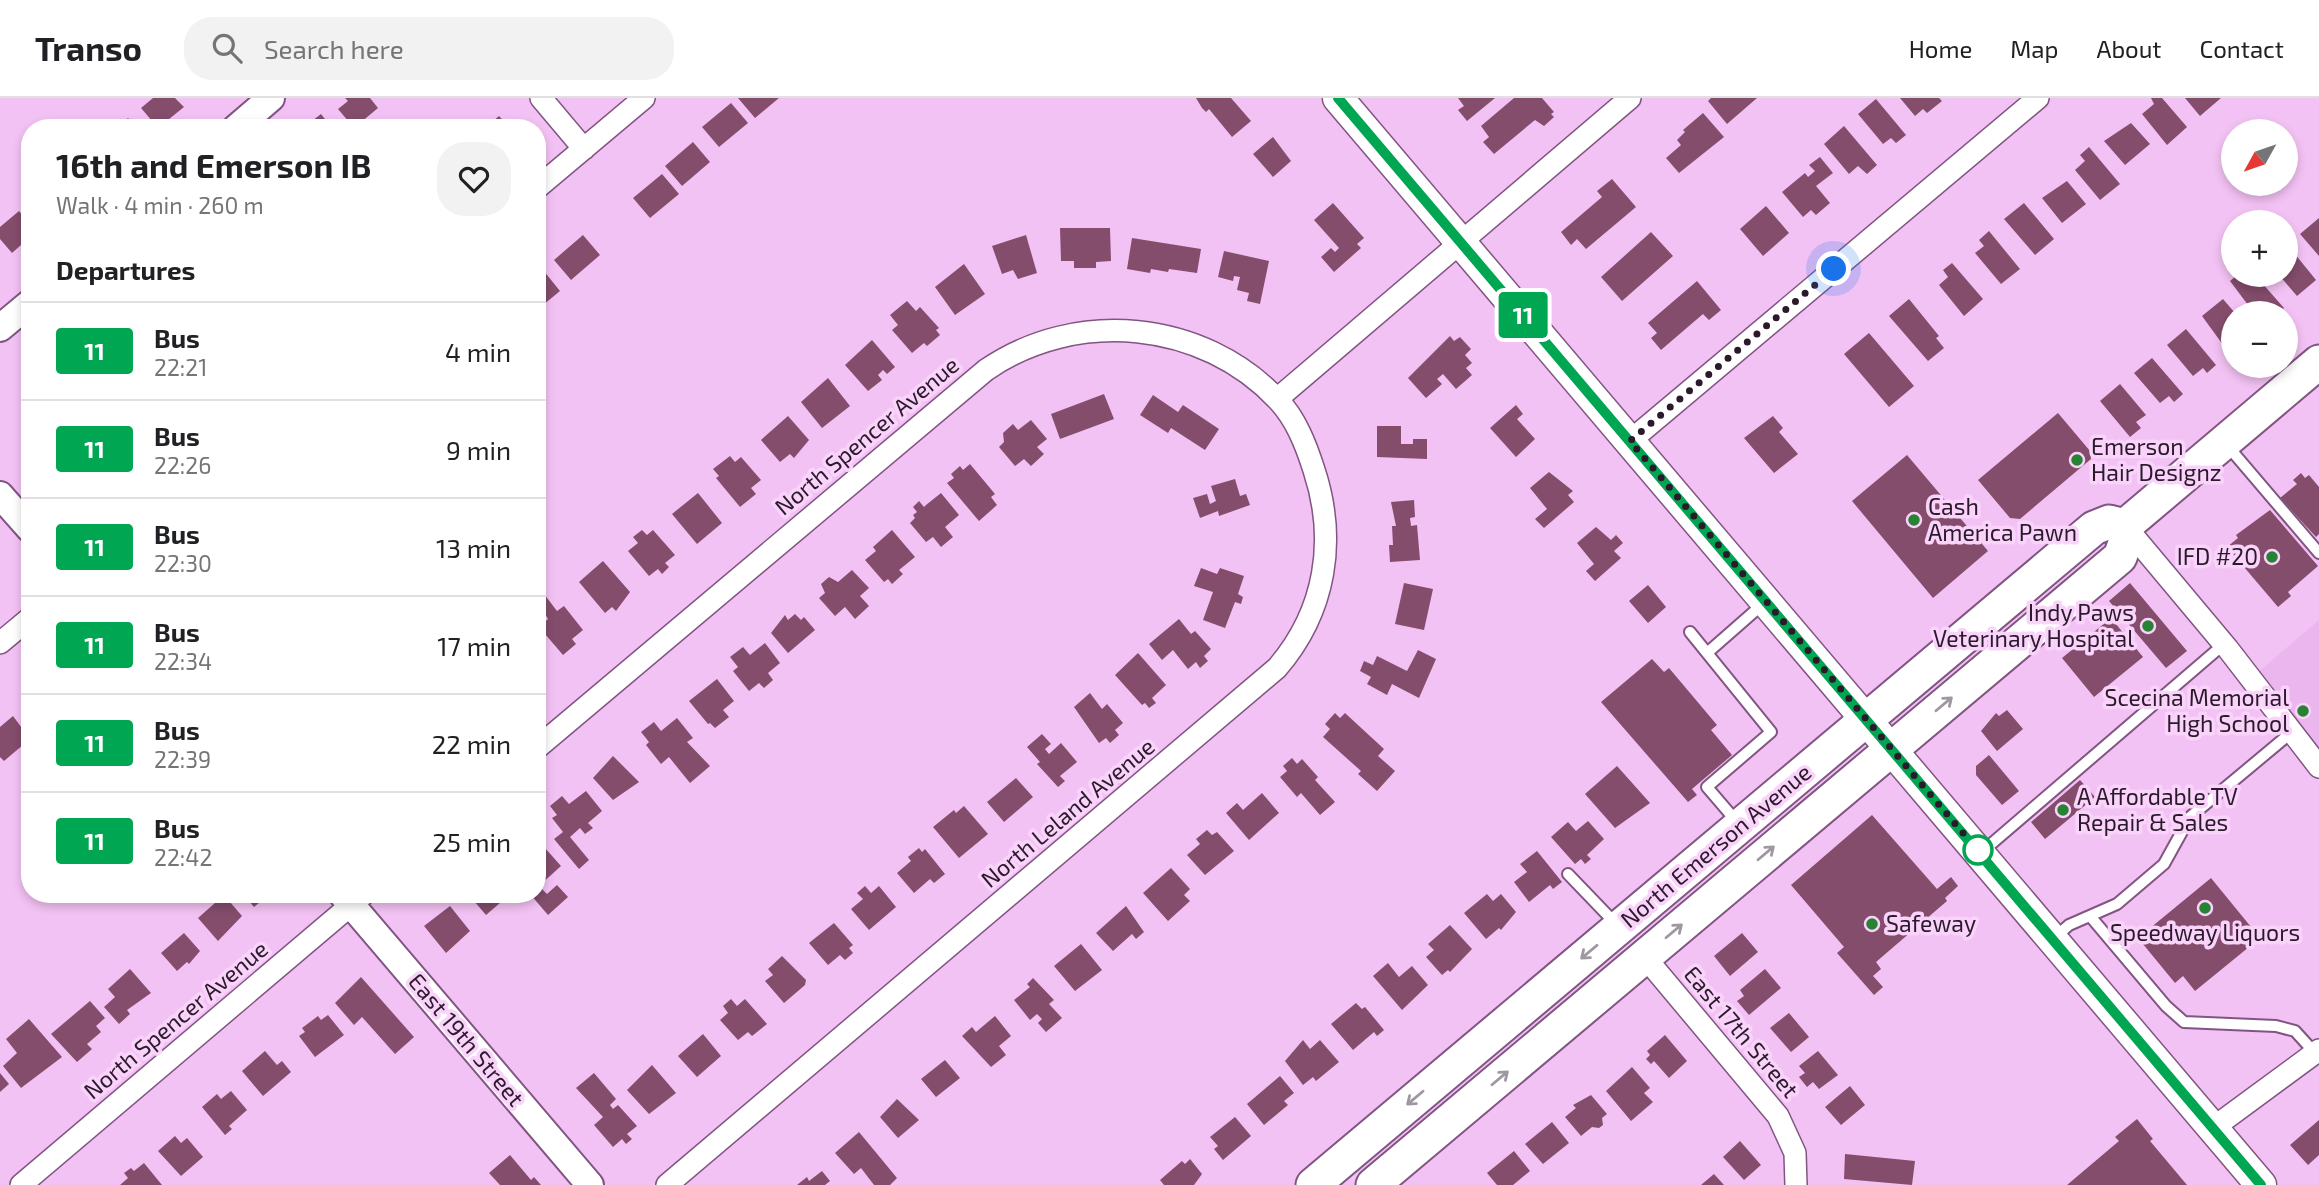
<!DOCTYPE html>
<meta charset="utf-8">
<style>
body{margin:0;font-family:"Exo 2",sans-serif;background:#f2f2f2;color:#202124;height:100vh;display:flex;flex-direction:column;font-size:26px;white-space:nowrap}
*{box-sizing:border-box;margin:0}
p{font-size:23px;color:#757577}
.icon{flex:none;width:38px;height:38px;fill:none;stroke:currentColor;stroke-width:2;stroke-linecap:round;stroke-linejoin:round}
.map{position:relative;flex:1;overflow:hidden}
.panel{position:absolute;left:21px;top:21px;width:525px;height:784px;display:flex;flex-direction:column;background:#fff;border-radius:28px;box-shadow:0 4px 10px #0003}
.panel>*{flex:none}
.badge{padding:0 14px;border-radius:5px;font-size:24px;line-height:46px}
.needle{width:46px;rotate:230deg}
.fabs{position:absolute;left:2221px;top:21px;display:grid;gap:14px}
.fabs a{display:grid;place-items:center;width:77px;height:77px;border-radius:50%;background:#fff;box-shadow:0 4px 10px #0003;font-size:35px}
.you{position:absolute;width:35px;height:35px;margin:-18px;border:5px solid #fff;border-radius:50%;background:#1a73e8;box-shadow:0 0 0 10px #1a73e833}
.map>.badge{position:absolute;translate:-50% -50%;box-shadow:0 0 0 4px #fff}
h2{padding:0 35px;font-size:26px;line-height:63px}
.round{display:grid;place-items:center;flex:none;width:74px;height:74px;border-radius:28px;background:#f2f2f2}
.overview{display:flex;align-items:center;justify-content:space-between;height:119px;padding:0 35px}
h1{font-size:33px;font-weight:700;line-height:52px}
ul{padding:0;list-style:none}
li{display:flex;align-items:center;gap:21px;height:98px;padding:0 35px;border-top:2px solid #e0e0e0}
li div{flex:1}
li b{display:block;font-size:26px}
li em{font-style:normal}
li .badge{min-width:77px;font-weight:700;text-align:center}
header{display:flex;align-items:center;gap:42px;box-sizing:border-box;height:98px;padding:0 35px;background:#fff;border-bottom:2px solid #e0e0e0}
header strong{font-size:33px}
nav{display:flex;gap:38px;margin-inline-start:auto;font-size:24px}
.search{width:490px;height:63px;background:#f2f2f2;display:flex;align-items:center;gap:18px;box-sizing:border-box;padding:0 24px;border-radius:28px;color:#757577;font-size:26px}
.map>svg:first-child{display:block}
</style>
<header>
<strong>Transo</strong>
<div class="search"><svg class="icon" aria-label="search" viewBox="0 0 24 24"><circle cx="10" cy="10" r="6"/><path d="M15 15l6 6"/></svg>Search here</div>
<nav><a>Home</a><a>Map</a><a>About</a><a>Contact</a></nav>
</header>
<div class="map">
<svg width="2319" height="1087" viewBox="0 0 2319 1087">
<rect width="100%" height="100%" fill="#f3c2f4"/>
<!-- built -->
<path fill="#ebb5ed" d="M2319 522V650L2256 576Z"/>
<!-- building -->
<path fill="#844d6c" d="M153 0H175L184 9 158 30 141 10Z
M345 0H370L378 10 354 30 338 11 348 3Z
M738 0H779L755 20Z
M1196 0H1231L1251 23 1232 39 1209 11 1206 14 1202 10Z
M1458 0H1495L1467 23 1458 12 1464 8Z
M1514 0H1542L1554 14 1551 16 1554 19 1544 28 1535 22 1494 56 1483 44 1489 39 1481 28Z
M1711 0H1757L1727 26 1708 3Z
M1900 0H1939L1942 3 1927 15 1923 11 1915 18Z
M2162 0 2187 29 2167 47 2142 16 2154 6 2151 0Z
M2185 0H2221L2200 18Z
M1876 1 1906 37 1896 45 1891 40 1883 46 1858 16Z
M731 5 748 25 719 49 702 29Z
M1703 15 1724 39 1679 75 1666 60 1681 47 1677 42 1685 34 1683 32Z
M321 16 332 30H311L308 26Z
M499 18 509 29 515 25 519 30H485Z
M128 20 137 30H116Z
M2131 25 2150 46 2125 67 2104 43Z
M1844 28 1877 67 1867 76 1858 68 1849 76 1824 46Z
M1273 39 1291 63 1273 79 1253 56Z
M693 44 710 64 682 88 665 68Z
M2089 49 2120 86 2100 102 2075 72 2085 63 2080 57Z
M1820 59 1833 75 1816 88 1830 105 1816 117 1811 112 1803 119 1782 94 1805 75 1808 79 1815 73 1809 67Z
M662 76 679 96 650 120 633 100Z
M1612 81 1636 109 1586 151 1577 141 1571 147 1561 134 1602 99 1597 93Z
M2067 83 2086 106 2062 125 2042 100Z
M1333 105 1364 140 1357 146 1361 150 1334 174 1321 159 1331 150 1335 154 1339 150 1314 122Z
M2024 105 2054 141 2035 157 2004 121Z
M1766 108 1789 135 1763 158 1740 131Z
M19 113 30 126V139L12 155 0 141V129Z
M2319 120V158L2300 136Z
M1060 130H1110L1111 163 1096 164V170H1074V163H1061Z
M1989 133 2020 171 2001 186 1975 155 1984 148 1979 142Z
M1651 134 1673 158 1622 203 1601 179Z
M583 137 600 157 571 182 554 162Z
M1026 137 1037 175 1018 181 1013 172 1002 176 992 148Z
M1132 140 1201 151 1197 175 1169 171 1168 174 1151 171 1150 175 1127 171Z
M2286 145 2316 182 2297 198 2279 177H2286Z
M1224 153 1269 163 1260 206 1247 203 1249 195 1237 192 1240 179 1234 178 1233 183 1218 179Z
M1952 165 1983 201 1964 218 1939 187 1948 179 1943 172Z
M964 166 985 196 955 217 935 189Z
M543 172 560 193 537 212V177Z
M2237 177H2255L2284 210 2278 215H2254L2230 183Z
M1697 183 1721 212 1709 222 1703 216 1661 252 1651 240 1657 235 1648 225Z
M1909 201 1939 238 1936 240 1944 250 1928 263 1889 218Z
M2223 201 2235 215 2233 245 2226 251 2202 218Z
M907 203 916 213 920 209 939 230 936 232 940 237 927 248 924 245 912 255 892 232 898 227 890 217Z
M2186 231 2216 267 2207 275 2203 270 2193 278 2167 247Z
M1869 235 1914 288 1889 309 1844 256Z
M1450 238 1454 243 1460 239 1471 251 1465 257 1472 265 1466 270 1472 277 1456 291 1443 276 1437 281 1442 286 1426 300 1408 280Z
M872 242 895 269 887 276 883 272 878 277 882 282 868 293 845 267Z
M2152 260 2183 296 2174 304 2169 298 2160 305 2134 275Z
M828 280 850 308 822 330 801 304Z
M2120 286 2146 317 2136 324 2141 330 2130 339 2100 303Z
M1104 296 1114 321 1060 341 1051 316Z
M1153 297 1178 314 1183 307 1219 331 1205 352 1171 330 1168 335 1140 317Z
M1516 307 1523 316 1517 321 1535 341 1516 359 1490 330Z
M2058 315 2090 353 2091 361 2020 421 2010 420 1978 382Z
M788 318 809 342 794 360 790 356 780 364 761 342Z
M1773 318 1783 330 1779 334 1798 356 1774 375 1744 340Z
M1031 322 1047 341 1037 349 1044 356 1031 368 1024 361 1015 368 999 349 1004 344 1003 335 1013 326 1018 332Z
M1377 328H1401V346H1413V341H1427V361L1377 359Z
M1907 357 1988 453 1933 500 1852 403Z
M730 358 735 364 741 359 761 382 751 390 756 396 740 409 716 380 719 378 713 371Z
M970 366 995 396 991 399 997 407 979 423 947 385 954 380 951 376 960 368 963 372Z
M1549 374 1573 393 1568 397 1574 404 1544 430 1535 421 1547 411 1530 390Z
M2301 375 2305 380 2309 377 2319 389V436L2316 439 2280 400 2297 386 2293 382Z
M1235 381 1240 398 1246 396 1250 407 1219 418 1218 413 1200 420 1193 400 1207 396 1210 406 1216 403 1211 388Z
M698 395 722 425 697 446 672 416Z
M941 395 959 417 945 429 953 439 941 449 933 439 926 444 910 425 915 420 913 417 917 414 913 409 919 403 924 409 926 407Z
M1414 402 1415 419 1410 420 1411 428 1417 427 1420 462 1390 464 1389 447H1393L1392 428H1396L1391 404Z
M2270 412 2318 468 2288 494 2291 498 2278 509 2227 449 2238 440 2236 437Z
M1596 429 1611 442 1616 437 1623 445 1614 453 1621 460 1595 483 1586 473 1594 466 1577 445Z
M642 432 647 437 653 432 675 457 665 465 669 469 662 476 658 471 649 478 628 453 638 445 633 439Z
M892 432 915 459 899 472 903 476 892 486 888 481 884 484 865 462 876 453 873 449Z
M603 463 630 494 616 513 612 509 605 515 579 484Z
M1201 470 1217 476 1220 470 1244 478 1238 496 1243 499 1241 506 1235 504 1225 530 1203 522 1213 494 1194 488Z
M852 472 869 490 860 498 869 508 855 521 845 509 835 518 819 500 825 495 821 486 829 479 838 484Z
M1404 485 1433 491 1424 532 1395 526Z
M2130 485 2187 553 2166 570 2109 503Z
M1648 487 1666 509 1648 525 1629 503Z
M544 496 557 513 564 508 583 532 572 541 576 546 563 557 539 529 548 521 545 516 540 520 537 518V502Z
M795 516 801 522 804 519 815 532 788 555 771 535 785 517 788 522Z
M2111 520 2143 559 2094 599 2062 560Z
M1179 521 1191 536 1195 533 1211 551 1204 558 1208 563 1200 570 1196 564 1188 571 1173 552 1162 562 1149 546Z
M765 545 780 565 768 575 773 582 764 590 759 585 749 593 733 573 738 569 730 559 743 549 750 557Z
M1418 552 1436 561 1419 600 1392 586 1387 597 1367 586 1371 579 1360 573 1364 563 1373 567 1377 558 1407 573Z
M1138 555 1166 587 1152 600 1156 605 1149 610 1145 605 1142 607 1115 577Z
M1652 561 1664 574 1669 570 1717 627 1711 632 1732 657 1692 691 1697 697 1688 704 1601 604Z
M717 581 734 603 723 612 729 619 715 630 710 625 708 626 689 603Z
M1090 595 1102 611 1107 606 1123 625 1115 632 1119 637 1110 645 1106 640 1099 645 1074 609Z
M2007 612 2023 631 1997 653 1981 633 1996 615 1999 618Z
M1335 615 1340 620 1345 615 1384 651 1378 658 1395 673 1377 693 1358 676 1361 673 1323 639 1330 631 1325 626Z
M13 618 30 641 4 663 0 659V629Z
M677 620 693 640 687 644 710 668 690 685 669 659 661 666 646 647 649 644 641 634 654 624 661 633Z
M1042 636 1051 646 1045 651 1049 656 1061 645 1077 664 1060 678 1065 683 1058 689 1037 666 1040 664 1027 649Z
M1989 657 2019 693 2002 707 1976 677V668Z
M613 658 639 684 613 702 593 680Z
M1292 660 1297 666 1302 661 1318 679 1315 682 1335 704 1320 717 1301 695 1297 699 1280 679 1287 673 1283 668Z
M1617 668 1650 705 1615 730 1585 696Z
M1016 680 1033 699 1004 724 987 704Z
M2080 682 2095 699 2045 741 2031 724Z
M586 693 602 713 588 725 593 730 585 736 580 730 570 739 589 762 579 771 554 741 563 734 552 720 557 717 550 708 562 698 569 706Z
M1262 695 1279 715 1249 742 1226 715 1237 705 1243 712Z
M964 708 988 736 959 760 933 729 954 712 956 715Z
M1872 717 1937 791 1951 779 1958 788 1945 800 1947 803 1876 864 1881 871 1873 878 1883 889 1874 897 1837 855 1844 849 1791 787Z
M1588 723 1604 741 1587 757 1591 761 1585 766 1581 761 1575 766 1551 739 1568 724 1576 733Z
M1207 732 1212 737 1217 734 1234 753 1205 777 1187 757 1200 746 1196 741Z
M537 741 561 768 539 788 547 796 557 787 568 799 548 817 530 796H537Z
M919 750 922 754 925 751 945 776 934 785 930 781 914 795 897 775 911 763 908 759Z
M1537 753 1562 784 1553 791 1550 787 1529 804 1514 784 1527 774 1520 766Z
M1171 770 1190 791 1184 797 1190 803 1168 823 1143 795Z
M2211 780 2260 840 2195 893 2183 878 2175 885 2138 840Z
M865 788 871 795 879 788 896 809 869 832 851 811 863 801 857 795Z
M243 796H279L269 805 265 800 254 809Z
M468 796H506L508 798 486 817Z
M1487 796 1493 803 1501 796 1516 814 1501 832 1499 830 1486 841 1464 815Z
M224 797 242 818 218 843 198 820Z
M450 808 470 833 446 855 424 828Z
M1126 808 1144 834 1136 841 1132 836 1113 853 1096 835Z
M834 825 853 847 849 850 853 855 845 862 840 857 828 867 809 845Z
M1450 827 1472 851 1450 874 1448 872 1442 877 1426 859 1434 852 1428 846Z
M184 835 200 853 189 866 187 864 177 873 161 855Z
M1742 835 1758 854 1730 878 1714 858Z
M1081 846 1102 872 1075 893 1054 868Z
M782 858 806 882 805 887 784 905 765 883 773 877 768 871Z
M1388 865 1399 879 1412 868 1428 887 1402 912 1373 878Z
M130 871 151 895 127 912 130 916 119 926 104 909 115 899 108 891Z
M1765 871 1781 890 1749 917 1737 903 1744 898 1740 892Z
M361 879 414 939 395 956 362 919 354 927 335 905Z
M1033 880 1054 902 1049 906 1062 920 1046 934 1038 925 1042 921 1037 916 1030 922 1014 902 1030 889 1027 886Z
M731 901 737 908 745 901 767 926 752 938 748 934 738 942 720 922 728 915 723 908Z
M90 903 105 920 96 928 101 934 87 946 92 951 77 964 51 936Z
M1356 905 1362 911 1365 909 1384 932 1377 938 1374 934 1353 952 1331 926Z
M1789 915 1809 939 1791 954 1770 930Z
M328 917 344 937 315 959 299 938 305 934 302 930 318 918 321 922Z
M995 918 1011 938 999 948 1006 957 991 969 962 938 972 929 976 934Z
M29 921 62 959 21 990 3 968 17 955 6 941Z
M703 936 721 958 697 979 678 958Z
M1665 937 1687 963 1669 980 1654 963 1651 966 1646 961 1650 957 1647 953Z
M1303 942 1310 951 1320 942 1339 964 1316 983 1313 979 1303 987 1285 963Z
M265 953 277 967 282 963 291 974 263 998 242 973Z
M1818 953 1838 977 1819 991 1813 984 1807 989 1799 979 1805 975 1799 968Z
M945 962 960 980 936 999 921 981Z
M652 967 676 995 649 1016 627 992Z
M1632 969 1650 990 1644 995 1653 1004 1631 1023 1606 993Z
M0 975 9 986 0 994Z
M594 975 616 1001 610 1007 613 1011 618 1007 637 1028 627 1036 632 1041 626 1046 622 1041 613 1049 594 1027 603 1019 576 990Z
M1280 978 1294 995 1284 1003 1288 1007 1264 1027 1247 1006Z
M1850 988 1865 1007 1841 1027 1825 1009Z
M231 993 247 1012 229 1028 232 1031 225 1037 202 1009 217 996 221 1001Z
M1591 997 1607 1016 1602 1020 1603 1027 1599 1030 1592 1029 1581 1038 1565 1019 1576 1010 1573 1007Z
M897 1001 919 1022 898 1040 880 1019Z
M1235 1019 1251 1038 1223 1062 1214 1051 1218 1048 1210 1039Z
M2137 1021 2153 1041 2150 1043 2187 1087H2067L2119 1043 2115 1039Z
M2319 1022V1057L2308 1067 2290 1047Z
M1552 1024 1569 1045 1543 1066 1525 1046Z
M859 1034 897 1080 890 1087H874L861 1070 854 1076 835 1055Z
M175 1038 181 1045 187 1040 203 1059 181 1078 158 1053Z
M1740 1043 1761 1067 1744 1082 1723 1059Z
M1514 1053 1530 1073 1513 1087H1497L1487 1075Z
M1845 1056 1915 1063 1912 1087 1844 1081Z
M510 1057 531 1082 534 1079 541 1087H500L489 1075Z
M1190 1061 1202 1076 1194 1087H1164L1160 1082 1182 1063 1185 1066Z
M144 1065 162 1087H120L128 1080 124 1075 131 1070 134 1073Z
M822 1073 830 1083 825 1087H797L807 1079 809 1083Z
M1714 1076 1724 1087H1701Z"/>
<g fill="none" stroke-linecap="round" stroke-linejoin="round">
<!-- service casing -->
<g stroke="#805582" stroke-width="14">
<path id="service" d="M2226 346 2319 455
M1690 534 1771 634 1707 689 1737 724
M1707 555 1764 505
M1983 753 2224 546
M1568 776 1617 827
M2090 818 2166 908 2184 924 2276 928 2295 933 2315 955
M2053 841 2069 827 2117 806 2164 766 2190 719 2292 634"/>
</g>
<!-- minor casing -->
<g stroke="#805582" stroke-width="24">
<path id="minor" d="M541 0 584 51
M537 90 644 0
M1277 301 1630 0
M1630 343 2038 0
M2125 428 2228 551 2319 669
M0 545 30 520
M537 650 986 272C1076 210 1203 222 1278 302 1296 321 1306 347 1314 372 1337 442 1326 513 1277 570L667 1087
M1644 858 1778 1018 1795 1055 1796 1087
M2213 1030 2319 952
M21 1087 364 796"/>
</g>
<!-- tertiary casing -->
<g stroke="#805582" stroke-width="30">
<path id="tertiary" d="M236 30 271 0
M0 230 30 205
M0 397 30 431
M342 796 590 1087"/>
</g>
<!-- secondary casing -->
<g stroke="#805582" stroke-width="33">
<path id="secondary" d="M1338 0 2261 1087"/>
</g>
<!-- primary casing -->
<g stroke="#805582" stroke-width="37">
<path id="primary" d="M2125 428 2319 264
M1313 1087 2094 430 2109 424 2125 428
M1373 1087 2120 459 2125 445V428"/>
</g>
<!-- service -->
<use href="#service" stroke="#fff" stroke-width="10"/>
<!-- minor -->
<use href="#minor" stroke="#fff" stroke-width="21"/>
<!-- tertiary -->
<use href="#tertiary" stroke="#fff" stroke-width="26"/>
<!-- secondary -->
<use href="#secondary" stroke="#fff" stroke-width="30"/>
<!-- primary -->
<use href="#primary" stroke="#fff" stroke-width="33"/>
</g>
<!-- one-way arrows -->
<defs><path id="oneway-shaft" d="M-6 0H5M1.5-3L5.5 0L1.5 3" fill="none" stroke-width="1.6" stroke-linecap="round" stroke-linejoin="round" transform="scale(1.75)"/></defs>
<g stroke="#a098a0">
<use href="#oneway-shaft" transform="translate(1944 606) rotate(-40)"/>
<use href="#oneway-shaft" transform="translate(1766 755) rotate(-40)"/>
<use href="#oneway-shaft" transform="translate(1674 833) rotate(-40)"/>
<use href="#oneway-shaft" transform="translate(1589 854) rotate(140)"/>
<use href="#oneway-shaft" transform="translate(1500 980) rotate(-40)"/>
<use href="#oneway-shaft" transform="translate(1415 1000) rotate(140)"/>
</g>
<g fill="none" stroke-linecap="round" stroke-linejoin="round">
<!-- line casing -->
<g stroke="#fff" stroke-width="16">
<path id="line" d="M1338 0 2261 1087"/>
</g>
<!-- line -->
<use href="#line" stroke="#00a651" stroke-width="10"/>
<!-- walk -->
<path stroke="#2b1a2c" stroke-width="7" stroke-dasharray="0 12.6" d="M1834 171 1630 343 1980 755 1978 752"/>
</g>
<!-- markers -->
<g fill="#278233" stroke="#fad3fb" stroke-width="2.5">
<circle cx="2077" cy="362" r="7"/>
<circle cx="1914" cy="422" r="7"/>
<circle cx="2272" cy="459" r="7"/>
<circle cx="2148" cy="528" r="7"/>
<circle cx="2303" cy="613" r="7"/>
<circle cx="2063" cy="712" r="7"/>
<circle cx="2205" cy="810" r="7"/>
<circle cx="1872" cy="826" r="7"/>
</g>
<circle fill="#fff" stroke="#00a651" stroke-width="3.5" cx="1978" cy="752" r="14"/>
<g text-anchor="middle" stroke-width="7" stroke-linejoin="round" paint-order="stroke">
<!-- street labels -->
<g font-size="23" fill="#2b1a2c" stroke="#fad3fb">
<text transform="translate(867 338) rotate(-40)" y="8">North Spencer Avenue</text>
<text transform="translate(1068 715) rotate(-40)" y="8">North Leland Avenue</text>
<text transform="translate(1716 748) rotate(-40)" y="8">North Emerson Avenue</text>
<text transform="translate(176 922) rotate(-40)" y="8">North Spencer Avenue</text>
<text transform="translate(1741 934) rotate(50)" y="8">East 17th Street</text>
<text transform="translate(466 942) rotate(50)" y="8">East 19th Street</text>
</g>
<!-- poi labels -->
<g font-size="23" fill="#2b1a2c" stroke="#fad3fb" text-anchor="start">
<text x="2091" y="357">Emerson<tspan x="2091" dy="26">Hair Designz</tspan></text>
<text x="1928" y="417">Cash<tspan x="1928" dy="26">America Pawn</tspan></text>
<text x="2258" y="467" text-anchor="end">IFD #20</text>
<text x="2134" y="523" text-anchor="end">Indy Paws<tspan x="2134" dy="26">Veterinary Hospital</tspan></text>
<text x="2289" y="608" text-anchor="end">Scecina Memorial<tspan x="2289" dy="26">High School</tspan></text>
<text x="2077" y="707">A Affordable TV<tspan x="2077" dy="26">Repair &amp; Sales</tspan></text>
<text x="1886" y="834">Safeway</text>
<text x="2205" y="843" text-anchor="middle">Speedway Liquors</text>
</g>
</g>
</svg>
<div class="fabs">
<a><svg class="needle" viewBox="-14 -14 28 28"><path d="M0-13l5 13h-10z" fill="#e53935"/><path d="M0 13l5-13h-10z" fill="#757577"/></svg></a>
<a>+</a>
<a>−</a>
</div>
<div class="you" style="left:1834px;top:171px"></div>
<b class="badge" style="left:1523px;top:217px;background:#00a651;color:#fff">11</b>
<section class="panel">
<div class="overview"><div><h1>16th and Emerson IB</h1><p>Walk · 4 min · 260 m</p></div><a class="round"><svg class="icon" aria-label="heart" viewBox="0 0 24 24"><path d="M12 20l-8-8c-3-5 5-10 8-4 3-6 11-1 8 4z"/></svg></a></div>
<h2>Departures</h2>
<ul>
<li><span class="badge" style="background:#00a651;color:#fff">11</span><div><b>Bus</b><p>22:21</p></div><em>4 min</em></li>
<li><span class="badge" style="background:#00a651;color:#fff">11</span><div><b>Bus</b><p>22:26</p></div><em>9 min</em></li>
<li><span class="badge" style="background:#00a651;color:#fff">11</span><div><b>Bus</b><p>22:30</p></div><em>13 min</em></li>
<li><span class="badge" style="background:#00a651;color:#fff">11</span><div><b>Bus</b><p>22:34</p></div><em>17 min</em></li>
<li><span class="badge" style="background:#00a651;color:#fff">11</span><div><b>Bus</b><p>22:39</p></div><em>22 min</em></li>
<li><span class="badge" style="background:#00a651;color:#fff">11</span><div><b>Bus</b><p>22:42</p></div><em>25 min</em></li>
</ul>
</section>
</div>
